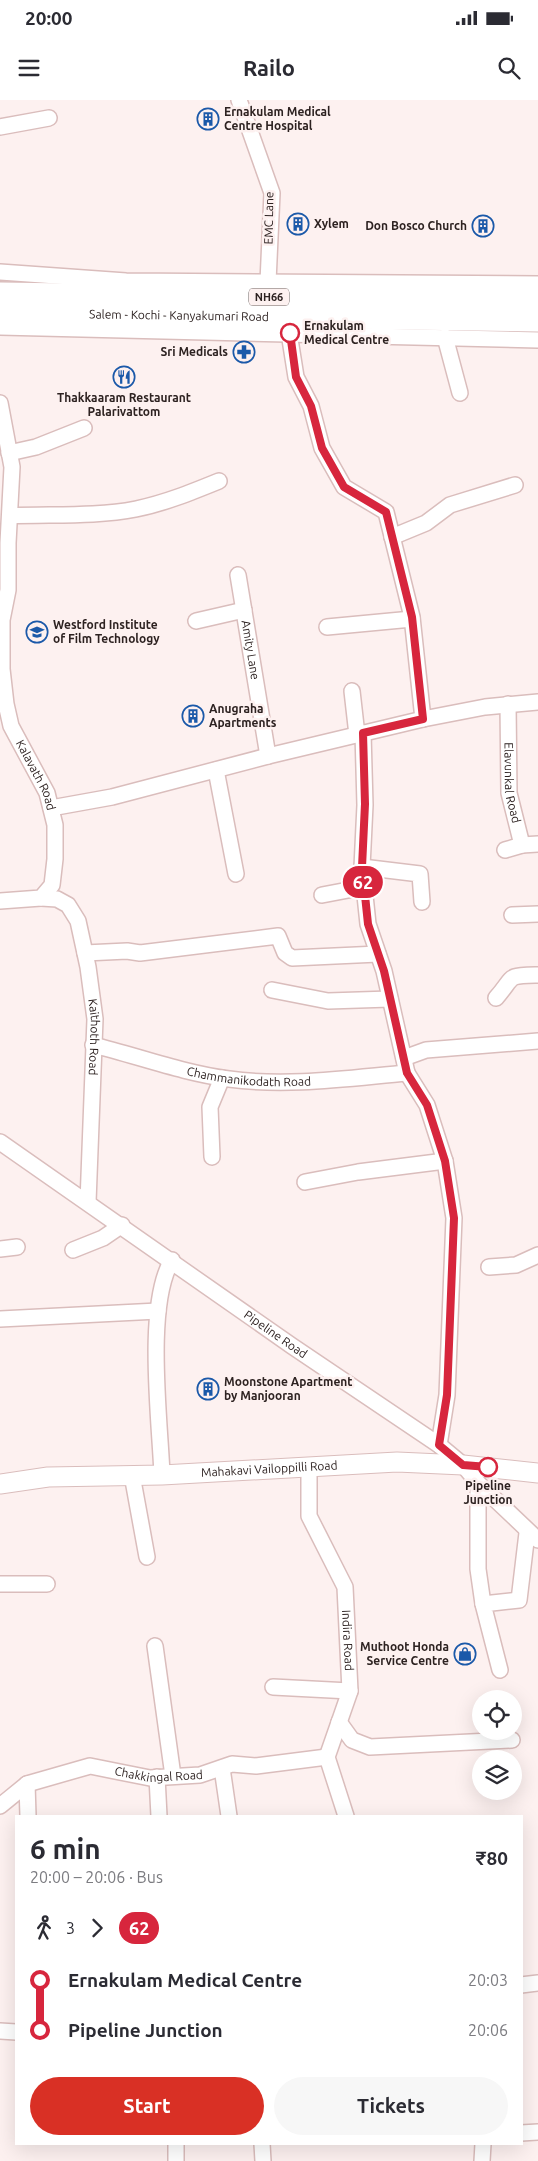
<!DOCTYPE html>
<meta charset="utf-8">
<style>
body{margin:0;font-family:Ubuntu,sans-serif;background:#f7f7f7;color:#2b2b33;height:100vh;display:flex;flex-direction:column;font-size:19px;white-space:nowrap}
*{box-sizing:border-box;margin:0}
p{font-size:16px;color:#7c7c81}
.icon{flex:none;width:28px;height:28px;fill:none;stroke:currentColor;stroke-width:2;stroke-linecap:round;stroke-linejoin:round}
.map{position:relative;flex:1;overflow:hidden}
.sheet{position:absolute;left:15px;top:1715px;width:508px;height:330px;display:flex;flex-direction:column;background:#fff;border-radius:0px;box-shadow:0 5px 20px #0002}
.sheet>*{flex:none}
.badge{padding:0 10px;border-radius:16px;font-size:18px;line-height:32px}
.controls{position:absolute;left:472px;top:1590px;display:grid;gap:10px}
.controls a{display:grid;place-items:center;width:50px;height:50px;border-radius:50%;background:#fff;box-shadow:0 5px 20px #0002;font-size:25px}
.map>.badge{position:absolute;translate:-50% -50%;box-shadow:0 0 0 2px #fff}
.legs{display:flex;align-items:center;gap:8px;height:55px;padding:0 15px;font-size:16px}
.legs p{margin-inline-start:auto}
.headline{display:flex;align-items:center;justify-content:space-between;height:85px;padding:0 15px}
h1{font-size:28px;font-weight:700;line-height:38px}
.button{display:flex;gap:10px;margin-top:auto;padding:10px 15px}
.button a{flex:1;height:58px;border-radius:30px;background:#d93025;color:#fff;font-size:20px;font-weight:700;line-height:58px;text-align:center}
.button a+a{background:#f7f7f7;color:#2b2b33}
ul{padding:0 15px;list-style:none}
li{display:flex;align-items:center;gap:18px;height:50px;font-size:19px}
li i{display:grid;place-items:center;width:8px;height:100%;margin:0 6px;background:currentColor}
li i::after{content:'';width:12px;height:12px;margin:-6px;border:4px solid;border-radius:50%;background:#fff}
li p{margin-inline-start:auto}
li:first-child i{background:linear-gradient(#0000 50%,currentColor 0)}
li:last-child i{background:linear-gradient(currentColor 50%,#0000 0)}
.status{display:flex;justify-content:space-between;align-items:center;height:35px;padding:0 25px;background:#fff;direction:ltr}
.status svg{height:14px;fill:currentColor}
header{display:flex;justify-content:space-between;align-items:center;height:65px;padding:0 15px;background:#fff;font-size:22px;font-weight:700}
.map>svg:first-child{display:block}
</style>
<div class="status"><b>20:00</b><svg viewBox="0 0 49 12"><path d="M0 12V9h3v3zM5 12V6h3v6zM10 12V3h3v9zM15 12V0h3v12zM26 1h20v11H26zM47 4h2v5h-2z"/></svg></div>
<header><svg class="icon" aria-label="menu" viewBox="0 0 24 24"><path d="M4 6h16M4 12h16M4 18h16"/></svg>Railo<svg class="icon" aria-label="search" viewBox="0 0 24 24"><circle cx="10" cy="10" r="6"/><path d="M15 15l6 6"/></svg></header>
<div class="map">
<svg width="538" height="2061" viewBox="0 0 538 2061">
<rect width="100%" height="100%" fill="#fdf1f0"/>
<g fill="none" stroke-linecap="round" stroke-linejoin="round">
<!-- minor casing -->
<g stroke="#dabdbc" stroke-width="18">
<g id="minor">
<path d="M239 0 272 93 268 182"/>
<path d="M0 27 49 18"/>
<path d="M0 172 126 181 538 184"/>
<path d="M0 227 538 240"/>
<path d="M289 233 296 277 311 306 322 348 344 387 386 412 412 517 423 619"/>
<path d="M445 237 460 293"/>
<path id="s1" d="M0 303 12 367 8 443V490L2 520V569L6 604 11 626 47 693 55 725V759L52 785 41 798 0 801"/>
<path d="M9 353 36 347 84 328"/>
<path d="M10 416C51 414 95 417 136 409 165 403 192 392 219 381"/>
<path d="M392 437 426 423 450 405 515 385"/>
<path id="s2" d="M238 475 268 656"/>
<path d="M196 521 244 510"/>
<path d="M327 527 412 519"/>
<path d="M352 591 357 635"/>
<path id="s3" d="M508 604 509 693 522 745 538 744"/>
<path d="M363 633 365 705 362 767 368 824 384 871 407 973 427 1005 445 1061 454 1118 447 1295 439 1345"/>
<path d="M216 670 236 774"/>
<path d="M51 708 112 697 268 656 423 619 485 607 538 602"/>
<path d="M505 750 522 745"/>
<path d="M362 767 420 774 422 802"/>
<path d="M322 795 364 787"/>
<path id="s4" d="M41 798 57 799 68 805 78 821 88 867 95 919 88 1102"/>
<path d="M512 815 538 814"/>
<path d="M85 853 127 851 140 853 278 836 285 853 292 858 378 854"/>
<path d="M272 890 328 901 390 899"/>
<path d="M496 898C516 875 505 876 538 875"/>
<path id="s5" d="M93 945C138 956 183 973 229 979 288 987 349 978 407 973"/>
<path d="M404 958 426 950 538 941"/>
<path id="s6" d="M0 1042 292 1246 439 1345 463 1365 478 1383 538 1440"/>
<path d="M212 1057 210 1007 222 978"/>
<path d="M305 1082 358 1072 445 1061"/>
<path d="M0 1149 17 1147"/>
<path d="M73 1150 103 1138 122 1125"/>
<path d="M489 1167 516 1165 538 1155"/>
<path d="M0 1219 158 1211"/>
<path id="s7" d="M309 1367V1416L345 1487 350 1591 327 1657 346 1716"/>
<path d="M132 1375 147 1457"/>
<path d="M162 1375C160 1321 145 1205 172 1160"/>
<path d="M478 1383V1469L483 1504"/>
<path d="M0 1484H47"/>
<path d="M155 1546 173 1676"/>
<path d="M500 1570 483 1504 519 1500 527 1433"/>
<path d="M273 1587 350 1591"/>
<path d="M339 1622 352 1640 370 1647 512 1640"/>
<path d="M222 1668 229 1716"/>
<path d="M157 1677 159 1716"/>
<path d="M27 1684 28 1716"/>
<path id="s8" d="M0 1706 27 1684 90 1666 150 1678 200 1675 232 1664 256 1666 327 1657"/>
<path d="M521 1885 538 1883"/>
<path d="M0 1931 16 1932"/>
<path d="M521 2033 538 2032"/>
<path d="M176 2044V2061"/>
<path d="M262 2044 263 2061"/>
<path d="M482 2061 483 2044"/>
</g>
</g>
<!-- major casing -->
<g stroke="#dabdbc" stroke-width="21">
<g id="major">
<path id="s9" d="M0 1384 48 1377 162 1375 397 1362 463 1365 538 1373"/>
</g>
</g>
<!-- highway casing -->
<g stroke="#dabdbc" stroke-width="24">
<g id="highway">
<path d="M0 193 538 201"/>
<path id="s10" d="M0 213 538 221"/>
</g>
</g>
<!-- minor -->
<use href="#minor" stroke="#fff" stroke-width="15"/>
<!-- major -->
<use href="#major" stroke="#fff" stroke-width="19"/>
<!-- highway -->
<use href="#highway" stroke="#fff" stroke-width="21"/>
</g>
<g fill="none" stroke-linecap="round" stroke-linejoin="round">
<!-- line-1 casing -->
<g stroke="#fff" stroke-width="11">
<path id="line-1" d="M290 233 296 277 311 306 322 348 344 387 386 412 412 517 423 619 363 633 365 704 362 767 368 824 384 871 407 973 427 1005 445 1061 454 1118 447 1295 439 1345 463 1365 488 1367"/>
</g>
<!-- line-1 -->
<use href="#line-1" stroke="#d7263d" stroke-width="8"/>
</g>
<!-- icons -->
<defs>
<g id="building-ring" transform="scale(1.125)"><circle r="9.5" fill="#fdf1f0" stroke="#1b59a9" stroke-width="1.5"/><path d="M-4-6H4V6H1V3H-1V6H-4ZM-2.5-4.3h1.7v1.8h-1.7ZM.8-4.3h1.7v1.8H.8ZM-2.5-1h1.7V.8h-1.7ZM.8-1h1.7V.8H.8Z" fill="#1b59a9"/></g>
<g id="pharmacy-ring" transform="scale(1.125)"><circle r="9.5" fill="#fdf1f0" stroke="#1b59a9" stroke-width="1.5"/><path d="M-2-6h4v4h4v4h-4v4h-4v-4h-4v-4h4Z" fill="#1b59a9"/></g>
<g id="restaurant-ring" transform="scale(1.125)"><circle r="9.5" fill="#fdf1f0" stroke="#1b59a9" stroke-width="1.5"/><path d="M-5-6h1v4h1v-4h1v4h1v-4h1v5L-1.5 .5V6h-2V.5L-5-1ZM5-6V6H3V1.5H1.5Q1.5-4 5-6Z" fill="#1b59a9"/></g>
<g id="university-ring" transform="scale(1.125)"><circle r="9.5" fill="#fdf1f0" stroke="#1b59a9" stroke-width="1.5"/><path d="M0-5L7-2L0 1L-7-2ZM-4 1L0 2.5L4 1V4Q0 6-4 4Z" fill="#1b59a9"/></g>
<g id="shop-ring" transform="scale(1.125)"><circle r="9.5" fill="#fdf1f0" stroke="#1b59a9" stroke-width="1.5"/><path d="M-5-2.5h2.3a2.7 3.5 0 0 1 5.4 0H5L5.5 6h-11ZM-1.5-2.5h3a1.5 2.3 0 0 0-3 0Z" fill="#1b59a9"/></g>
</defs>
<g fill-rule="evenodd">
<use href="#building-ring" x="208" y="19"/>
<use href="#building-ring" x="298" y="124"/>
<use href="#building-ring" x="483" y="126"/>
<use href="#pharmacy-ring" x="244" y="252"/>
<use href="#restaurant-ring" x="124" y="277"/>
<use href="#university-ring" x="37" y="532"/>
<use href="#building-ring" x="193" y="616"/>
<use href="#building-ring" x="208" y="1289"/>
<use href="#shop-ring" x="465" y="1554"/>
</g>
<!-- markers -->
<g fill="#fff" stroke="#d7263d" stroke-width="2.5">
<circle cx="290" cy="233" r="9"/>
<circle cx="488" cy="1367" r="9"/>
</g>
<g text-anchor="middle" stroke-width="5" stroke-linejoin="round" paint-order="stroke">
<!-- shield labels -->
<rect fill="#fdf1f0" stroke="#6b605f" stroke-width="1" x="249" y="188.5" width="40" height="17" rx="4"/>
<g font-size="11" font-weight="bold" fill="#2d2221">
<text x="269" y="201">NH66</text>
</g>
<!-- poi labels -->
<g font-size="12" font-weight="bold" fill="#2d2221" stroke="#fdf1f0" text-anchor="start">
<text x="224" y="16">Ernakulam Medical<tspan x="224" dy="14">Centre Hospital</tspan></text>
<text x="314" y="128">Xylem</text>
<text x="467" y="130" text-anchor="end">Don Bosco Church</text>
<text x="228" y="256" text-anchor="end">Sri Medicals</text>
<text x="124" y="302" text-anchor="middle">Thakkaaram Restaurant<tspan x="124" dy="14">Palarivattom</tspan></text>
<text x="53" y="529">Westford Institute<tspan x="53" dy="14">of Film Technology</tspan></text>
<text x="209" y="613">Anugraha<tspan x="209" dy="14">Apartments</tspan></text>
<text x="224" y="1286">Moonstone Apartment<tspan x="224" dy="14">by Manjooran</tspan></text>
<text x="449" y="1551" text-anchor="end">Muthoot Honda<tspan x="449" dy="14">Service Centre</tspan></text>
</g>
<!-- street labels -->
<g font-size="12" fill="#2d2221" stroke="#fdf1f0">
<text transform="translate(269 118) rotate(-89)" y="4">EMC Lane</text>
<text dy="4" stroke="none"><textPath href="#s10" startOffset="179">Salem - Kochi - Kanyakumari Road</textPath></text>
<text dy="4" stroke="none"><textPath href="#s2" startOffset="76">Amity Lane</textPath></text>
<text dy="4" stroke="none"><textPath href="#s1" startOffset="381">Kalavath Road</textPath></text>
<text dy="4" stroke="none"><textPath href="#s3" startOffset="79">Elavunkal Road</textPath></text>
<text dy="4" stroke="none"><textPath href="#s4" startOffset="165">Kaithoth Road</textPath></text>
<text dy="4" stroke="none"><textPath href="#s5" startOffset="160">Chammanikodath Road</textPath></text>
<text dy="4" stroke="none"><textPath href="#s6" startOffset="336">Pipeline Road</textPath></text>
<text dy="4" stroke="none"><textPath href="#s9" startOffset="270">Mahakavi Vailoppilli Road</textPath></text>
<text dy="4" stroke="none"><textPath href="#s7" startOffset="182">Indira Road</textPath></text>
<text dy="4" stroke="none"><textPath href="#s8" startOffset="170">Chakkingal Road</textPath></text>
</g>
<!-- stop labels -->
<g font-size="12" font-weight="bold" fill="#2d2221" stroke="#fdf1f0" text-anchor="start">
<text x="304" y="230">Ernakulam<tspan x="304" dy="14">Medical Centre</tspan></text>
<text x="488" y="1390" text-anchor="middle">Pipeline<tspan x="488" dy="14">Junction</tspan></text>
</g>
</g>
</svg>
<div class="controls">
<a><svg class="icon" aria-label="locate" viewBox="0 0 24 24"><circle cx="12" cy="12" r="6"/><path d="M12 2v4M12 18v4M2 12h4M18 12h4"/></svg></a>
<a><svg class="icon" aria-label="layers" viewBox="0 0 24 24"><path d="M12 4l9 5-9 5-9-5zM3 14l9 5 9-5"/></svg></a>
</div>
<b class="badge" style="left:363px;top:782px;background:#d7263d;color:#fff">62</b>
<section class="sheet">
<div class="headline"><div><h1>6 min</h1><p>20:00 – 20:06 · Bus</p></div><b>₹80</b></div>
<div class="legs"><svg class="icon" aria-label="walk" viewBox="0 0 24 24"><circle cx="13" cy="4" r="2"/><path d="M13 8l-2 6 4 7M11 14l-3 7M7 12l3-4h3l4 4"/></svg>3<svg class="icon" aria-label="forward" viewBox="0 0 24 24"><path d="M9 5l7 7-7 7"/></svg><b class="badge" style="background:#d7263d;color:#fff">62</b></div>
<ul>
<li><i style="color:#d7263d"></i><b>Ernakulam Medical Centre</b><p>20:03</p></li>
<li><i style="color:#d7263d"></i><b>Pipeline Junction</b><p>20:06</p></li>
</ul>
<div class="button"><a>Start</a><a>Tickets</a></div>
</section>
</div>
